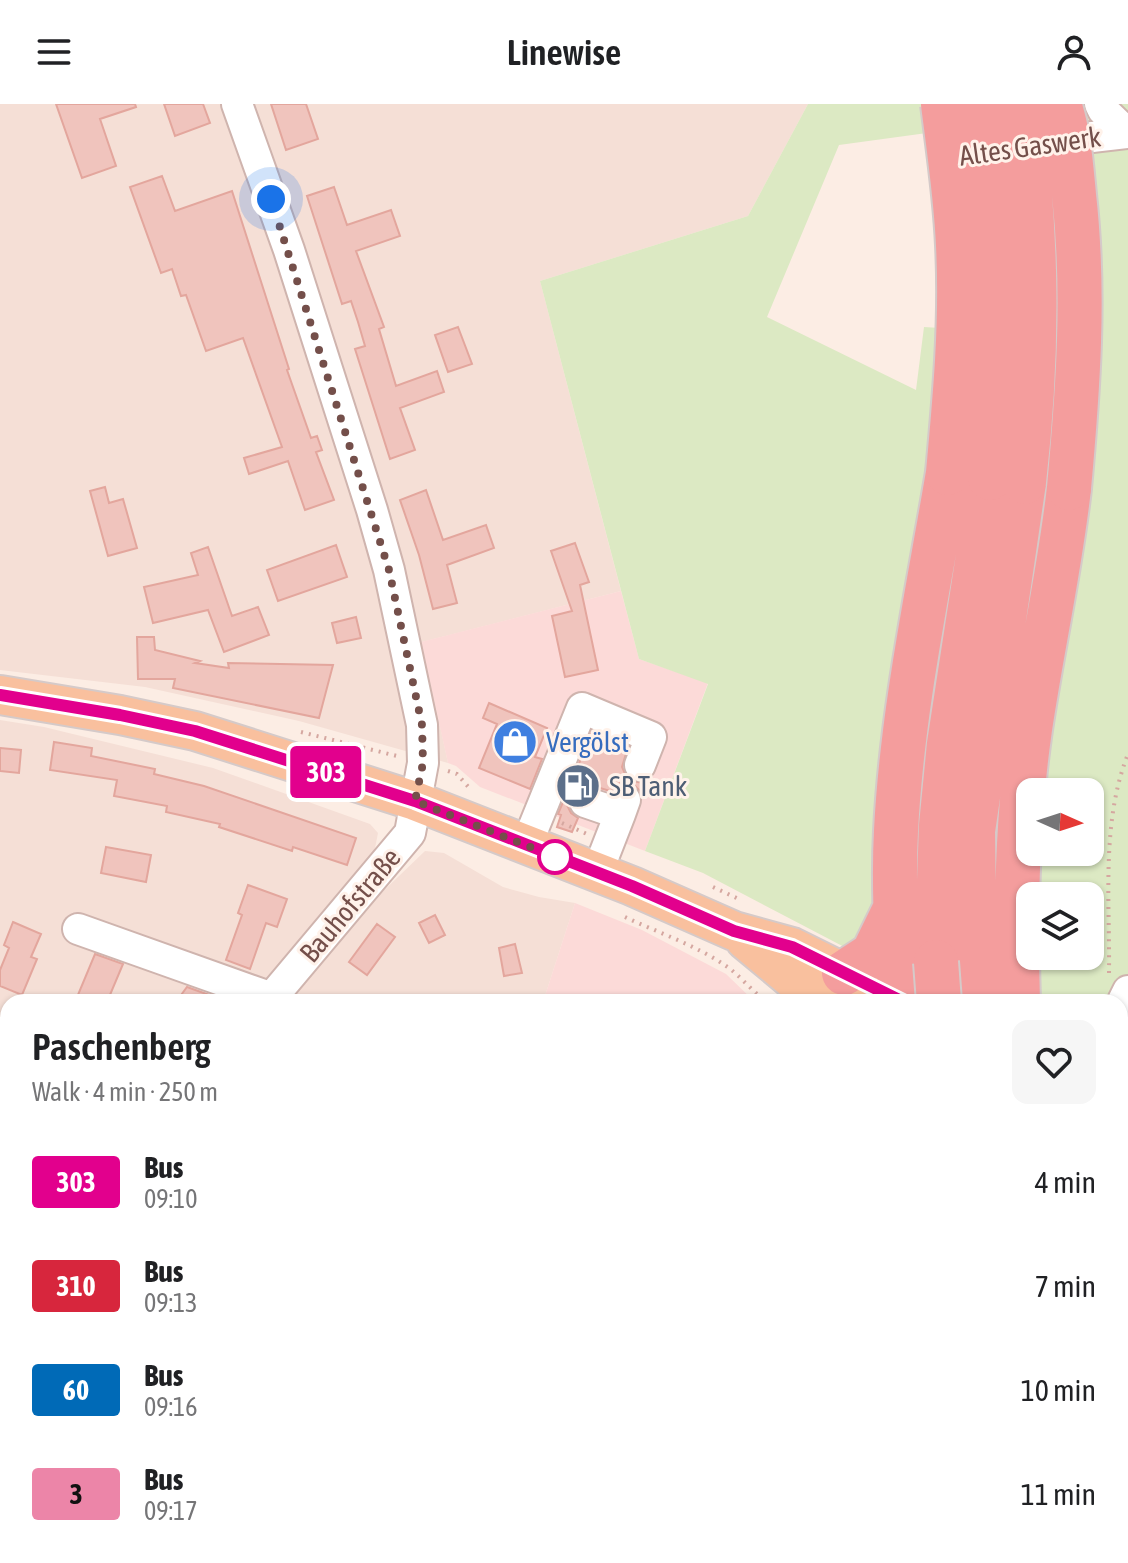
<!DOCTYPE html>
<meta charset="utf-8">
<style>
body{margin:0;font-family:"Asap Condensed",sans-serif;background:#f6f6f6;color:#202124;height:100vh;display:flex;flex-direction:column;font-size:30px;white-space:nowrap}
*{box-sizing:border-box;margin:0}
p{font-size:26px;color:#757577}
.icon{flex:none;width:44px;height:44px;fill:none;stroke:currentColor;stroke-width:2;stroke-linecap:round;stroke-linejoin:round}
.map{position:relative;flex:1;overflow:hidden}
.details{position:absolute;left:0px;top:890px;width:1128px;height:570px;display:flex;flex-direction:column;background:#fff;border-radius:24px 24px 0 0;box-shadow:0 2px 6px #0004}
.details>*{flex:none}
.badge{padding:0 16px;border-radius:6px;font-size:28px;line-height:52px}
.needle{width:52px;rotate:93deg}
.controls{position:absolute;left:1016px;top:674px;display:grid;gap:16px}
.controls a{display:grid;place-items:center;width:88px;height:88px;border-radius:16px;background:#fff;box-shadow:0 2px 6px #0004;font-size:40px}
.you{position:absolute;width:40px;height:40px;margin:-20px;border:6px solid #fff;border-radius:50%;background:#1a73e8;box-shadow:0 0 0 12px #1a73e833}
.map>.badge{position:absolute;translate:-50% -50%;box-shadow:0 0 0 4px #fff}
.round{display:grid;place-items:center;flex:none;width:84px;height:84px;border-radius:16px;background:#f6f6f6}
.head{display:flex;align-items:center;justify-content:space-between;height:136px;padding:0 32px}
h1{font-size:38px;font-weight:600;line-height:60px}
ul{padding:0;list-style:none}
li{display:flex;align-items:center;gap:24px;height:104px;padding:0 32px}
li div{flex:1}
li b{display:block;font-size:30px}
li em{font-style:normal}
li .badge{min-width:88px;font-weight:700;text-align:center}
header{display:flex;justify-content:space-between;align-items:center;height:104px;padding:0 32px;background:#fff;font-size:36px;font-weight:600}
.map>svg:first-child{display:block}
</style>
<header><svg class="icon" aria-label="menu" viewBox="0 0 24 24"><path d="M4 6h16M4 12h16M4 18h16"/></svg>Linewise<svg class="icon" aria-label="person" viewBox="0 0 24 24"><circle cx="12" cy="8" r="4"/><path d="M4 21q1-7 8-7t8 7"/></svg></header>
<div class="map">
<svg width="1128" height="1459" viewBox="0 0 1128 1459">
<rect width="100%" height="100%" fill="#fcede4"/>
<!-- residential -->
<path fill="#f5dfd6" d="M0 0H808L748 112 540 177 621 487 422 538 448 659 299 617 145 583 0 566Z
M0 616 44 623 213 664 370 720 378 729 375 744 361 768 253 898H8V1022L0 1018Z
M425 747 444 749 503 783 539 793 575 799 543 898H451L440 894 437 898H268Z"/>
<!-- commercial -->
<path fill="#fcdad8" d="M621 487 639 555 708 579 645 747 480 683 456 662 448 659 421 538Z
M575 799 642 826 726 870 755 898H543Z
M1128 886V1010L1120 1006V903Z
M1128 1100V1294L1120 1270V1106Z
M638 1452H1053L1056 1459H642Z"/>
<!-- industrial -->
<path fill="#ebe1df" d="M0 1018 8 1022V1317L0 1338Z
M0 1364 8 1366V1452H264L261 1459H0Z"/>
<!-- green -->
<path fill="#dce9c3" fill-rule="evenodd" d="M808 0H923L927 29 839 41 767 213 916 286 924 223 940 224 936 304 881 801 850 846 703 769 645 747 708 580 639 555 540 177 748 112Z
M1059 0H1128V887L1120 903V898H1018L1019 740 1030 627 1063 441 1080 262 1079 156 1072 32ZM1030 688H1090V748H1030ZM1030 792H1090V852H1030Z
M264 1452H638L642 1459H261Z"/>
<!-- building -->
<path fill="#f0c4bd" stroke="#e3a69d" stroke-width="2" d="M56 0H135L136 3 100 15 116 62 82 74Z
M164 0H203L210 19 175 32Z
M271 0H306L318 35 286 46Z
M162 72 175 107 232 87 289 265 287 266 311 334 317 332 322 346 316 348 334 396 305 406 288 357 249 370 244 354 282 343 243 234 206 247 186 191 181 192 172 165 161 169 130 83Z
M334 83 347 121 391 106 400 132 356 147 384 223 379 225 396 282 437 267 444 288 400 304 415 346 390 355 355 245 365 242 358 218 351 197 342 200 307 92Z
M458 223 472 260 448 268 435 231Z
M105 383 109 399 123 395 137 444 108 452 90 387Z
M426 386 443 436 486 421 494 444 447 461 457 499 433 505 419 451 400 396Z
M575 439 589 478 580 481 598 566 565 573 552 512 572 507 551 447Z
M336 441 347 473 278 497 267 466Z
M208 443 232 512 258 503 269 531 224 548 208 506 153 519 144 483 198 471 191 449Z
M356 513 361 534 337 539 332 519Z
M137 533H154L155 546 200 557 195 559 229 564 228 559 333 561 319 614 173 584 175 575H138Z
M489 599 547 624 535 653 542 655 530 685 479 664 497 620 483 614Z
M592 628 628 643 622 663 626 672 633 677 643 679 640 687 632 679 623 678 614 682 610 687 590 681 582 680 574 684 568 691 567 701 571 709 578 714 572 728 557 723 561 711 558 710Z
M54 638 92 644 91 652 155 665 154 670 204 682 356 734 347 761 293 743 292 747 219 723 220 720 166 708 167 702 114 692 117 676 50 666Z
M0 644 21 646 19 669 0 667Z
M106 743 151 751 146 778 101 769Z
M248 781 287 795 277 823 266 819 250 865 226 856 242 811 238 809Z
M435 811 445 831 429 839 419 819Z
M13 818 41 830 31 853 37 855 22 891 0 882V866L9 844 4 841Z
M377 820 395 833 367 871 349 858Z
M515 840 522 869 504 872 499 844Z
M95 850 123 860 107 898H75Z
M187 883 212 892 220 898H176Z"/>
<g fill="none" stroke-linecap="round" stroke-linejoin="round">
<!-- minor casing -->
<g stroke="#cfb4ae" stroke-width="34">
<path id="minor" d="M237 0 289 146 372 406 389 466 422 621 423 659 410 729 268 898
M1100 0 1103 6 1127 29
M1049 38 1128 29
M585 698 620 710 625 696
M526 742 582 604 651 633 640 661
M597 769 620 710
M78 825 272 894
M1120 903 1128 887
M1128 1190V1191
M0 1231 8 1234
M0 1338 8 1317
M775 1452 790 1459
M850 1452 864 1459
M930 1459 932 1452"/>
</g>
<!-- major casing -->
<g stroke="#d5cac9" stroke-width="42">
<path id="major" d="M0 591 120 611 195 627 415 697 632 782 734 827 792 843 903 898
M745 836 810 890 826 898
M1120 1006 1128 1010
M1120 1042 1128 1045"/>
</g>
<!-- highway casing -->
<g stroke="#d5cac9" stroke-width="48">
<path id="highway" d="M936 858 941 722 949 640 990 374
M844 869 873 850 894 807
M900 898C897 840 893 784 896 727 902 607 928 487 948 369
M975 898 973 727 1024 378
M1018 898C1015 807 1017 715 1030 625 1042 544 1060 465 1069 384
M1081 1452 1084 1459
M1116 1452 1119 1459"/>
</g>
<!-- path -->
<path stroke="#d5a7a0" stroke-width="4" stroke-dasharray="2 6" stroke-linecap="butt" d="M301 628 397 652
M448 667 457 670 471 686
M562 719 587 730
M713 783 741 796
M625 813C659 829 698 842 729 864 742 874 753 888 767 898
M1109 869C1110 797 1101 718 1128 650
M584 1452 595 1459"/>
<!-- minor -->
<use href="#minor" stroke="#fff" stroke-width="30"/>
<!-- major -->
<use href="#major" stroke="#f9c09e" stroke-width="38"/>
<!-- highway -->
<use href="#highway" stroke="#f49d9d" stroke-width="44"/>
<!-- highway-bridge casing -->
<g stroke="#d5cac9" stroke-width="48" stroke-linecap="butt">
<path id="highway-bridge" d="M943 0C949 47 956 94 958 141 962 217 955 293 948 369
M986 0C1008 123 1005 250 990 374
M1020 0C1038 130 1039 247 1024 378
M1059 0C1069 29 1071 60 1074 91 1085 189 1078 286 1069 384
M936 858 939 898"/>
</g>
<!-- highway-bridge -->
<use href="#highway-bridge" stroke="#f49d9d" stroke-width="44"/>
</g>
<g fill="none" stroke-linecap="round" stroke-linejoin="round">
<!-- line casing -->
<g stroke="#fff" stroke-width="18">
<path id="line" d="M0 591 120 611 195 627 415 697 632 782 734 827 792 843 903 898"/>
</g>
<!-- line -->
<use href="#line" stroke="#e2008d" stroke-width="12"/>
<!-- walk -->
<path stroke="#744f4a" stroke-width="8" stroke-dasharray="0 14.4" d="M271 95 389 466 422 621 423 659 415 697 555 753"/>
</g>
<!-- icons -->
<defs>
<g id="shop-disc" transform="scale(2.3)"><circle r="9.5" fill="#3f7fe0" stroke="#fff2ea"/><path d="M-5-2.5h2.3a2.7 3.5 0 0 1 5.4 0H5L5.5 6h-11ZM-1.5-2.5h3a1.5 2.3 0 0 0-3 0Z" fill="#fff"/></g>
<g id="fuel-disc" transform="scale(2.3)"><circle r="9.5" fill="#5c6f8a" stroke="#fff2ea"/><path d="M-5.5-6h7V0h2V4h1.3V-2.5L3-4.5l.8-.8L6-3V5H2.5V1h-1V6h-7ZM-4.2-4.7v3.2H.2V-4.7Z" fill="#fff"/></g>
</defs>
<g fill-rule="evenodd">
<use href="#shop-disc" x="515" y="638"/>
<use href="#fuel-disc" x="578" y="682"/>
</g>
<!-- markers -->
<circle fill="#fff" stroke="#e2008d" stroke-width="4" cx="555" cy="753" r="16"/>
<g text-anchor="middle" stroke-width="6" stroke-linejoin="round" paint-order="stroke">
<!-- street labels -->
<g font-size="28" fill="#744f4a" stroke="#fff2ea">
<text transform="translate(1030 42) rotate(-8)" y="10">Altes Gaswerk</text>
<text transform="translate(350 801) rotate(-50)" y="10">Bauhofstraße</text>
</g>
<!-- shop labels -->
<g font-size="28" fill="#366cbe" stroke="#fff2ea" text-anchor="start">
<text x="546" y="648">Vergölst</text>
</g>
<!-- service labels -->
<g font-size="28" fill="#4e5e75" stroke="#fff2ea" text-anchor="start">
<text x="609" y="692">SB Tank</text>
</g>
</g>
</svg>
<div class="controls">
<a><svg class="needle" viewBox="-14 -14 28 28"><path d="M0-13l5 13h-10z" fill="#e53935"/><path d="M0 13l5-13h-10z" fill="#757577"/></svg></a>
<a><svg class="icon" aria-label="layers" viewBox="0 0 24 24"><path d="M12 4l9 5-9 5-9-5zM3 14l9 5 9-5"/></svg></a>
</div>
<div class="you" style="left:271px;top:95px"></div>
<b class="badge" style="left:326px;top:668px;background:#e2008d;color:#fff">303</b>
<section class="details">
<div class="head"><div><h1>Paschenberg</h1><p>Walk · 4 min · 250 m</p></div><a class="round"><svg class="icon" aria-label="heart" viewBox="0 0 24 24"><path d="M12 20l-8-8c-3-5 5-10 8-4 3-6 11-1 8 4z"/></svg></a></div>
<ul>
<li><span class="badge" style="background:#e2008d;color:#fff">303</span><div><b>Bus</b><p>09:10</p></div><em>4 min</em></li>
<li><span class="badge" style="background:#d7263d;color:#fff">310</span><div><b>Bus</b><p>09:13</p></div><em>7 min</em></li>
<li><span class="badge" style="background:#006ab7;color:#fff">60</span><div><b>Bus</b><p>09:16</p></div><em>10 min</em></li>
<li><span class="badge" style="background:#ec85a8;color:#111">3</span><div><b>Bus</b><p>09:17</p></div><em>11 min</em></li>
</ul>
</section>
</div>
